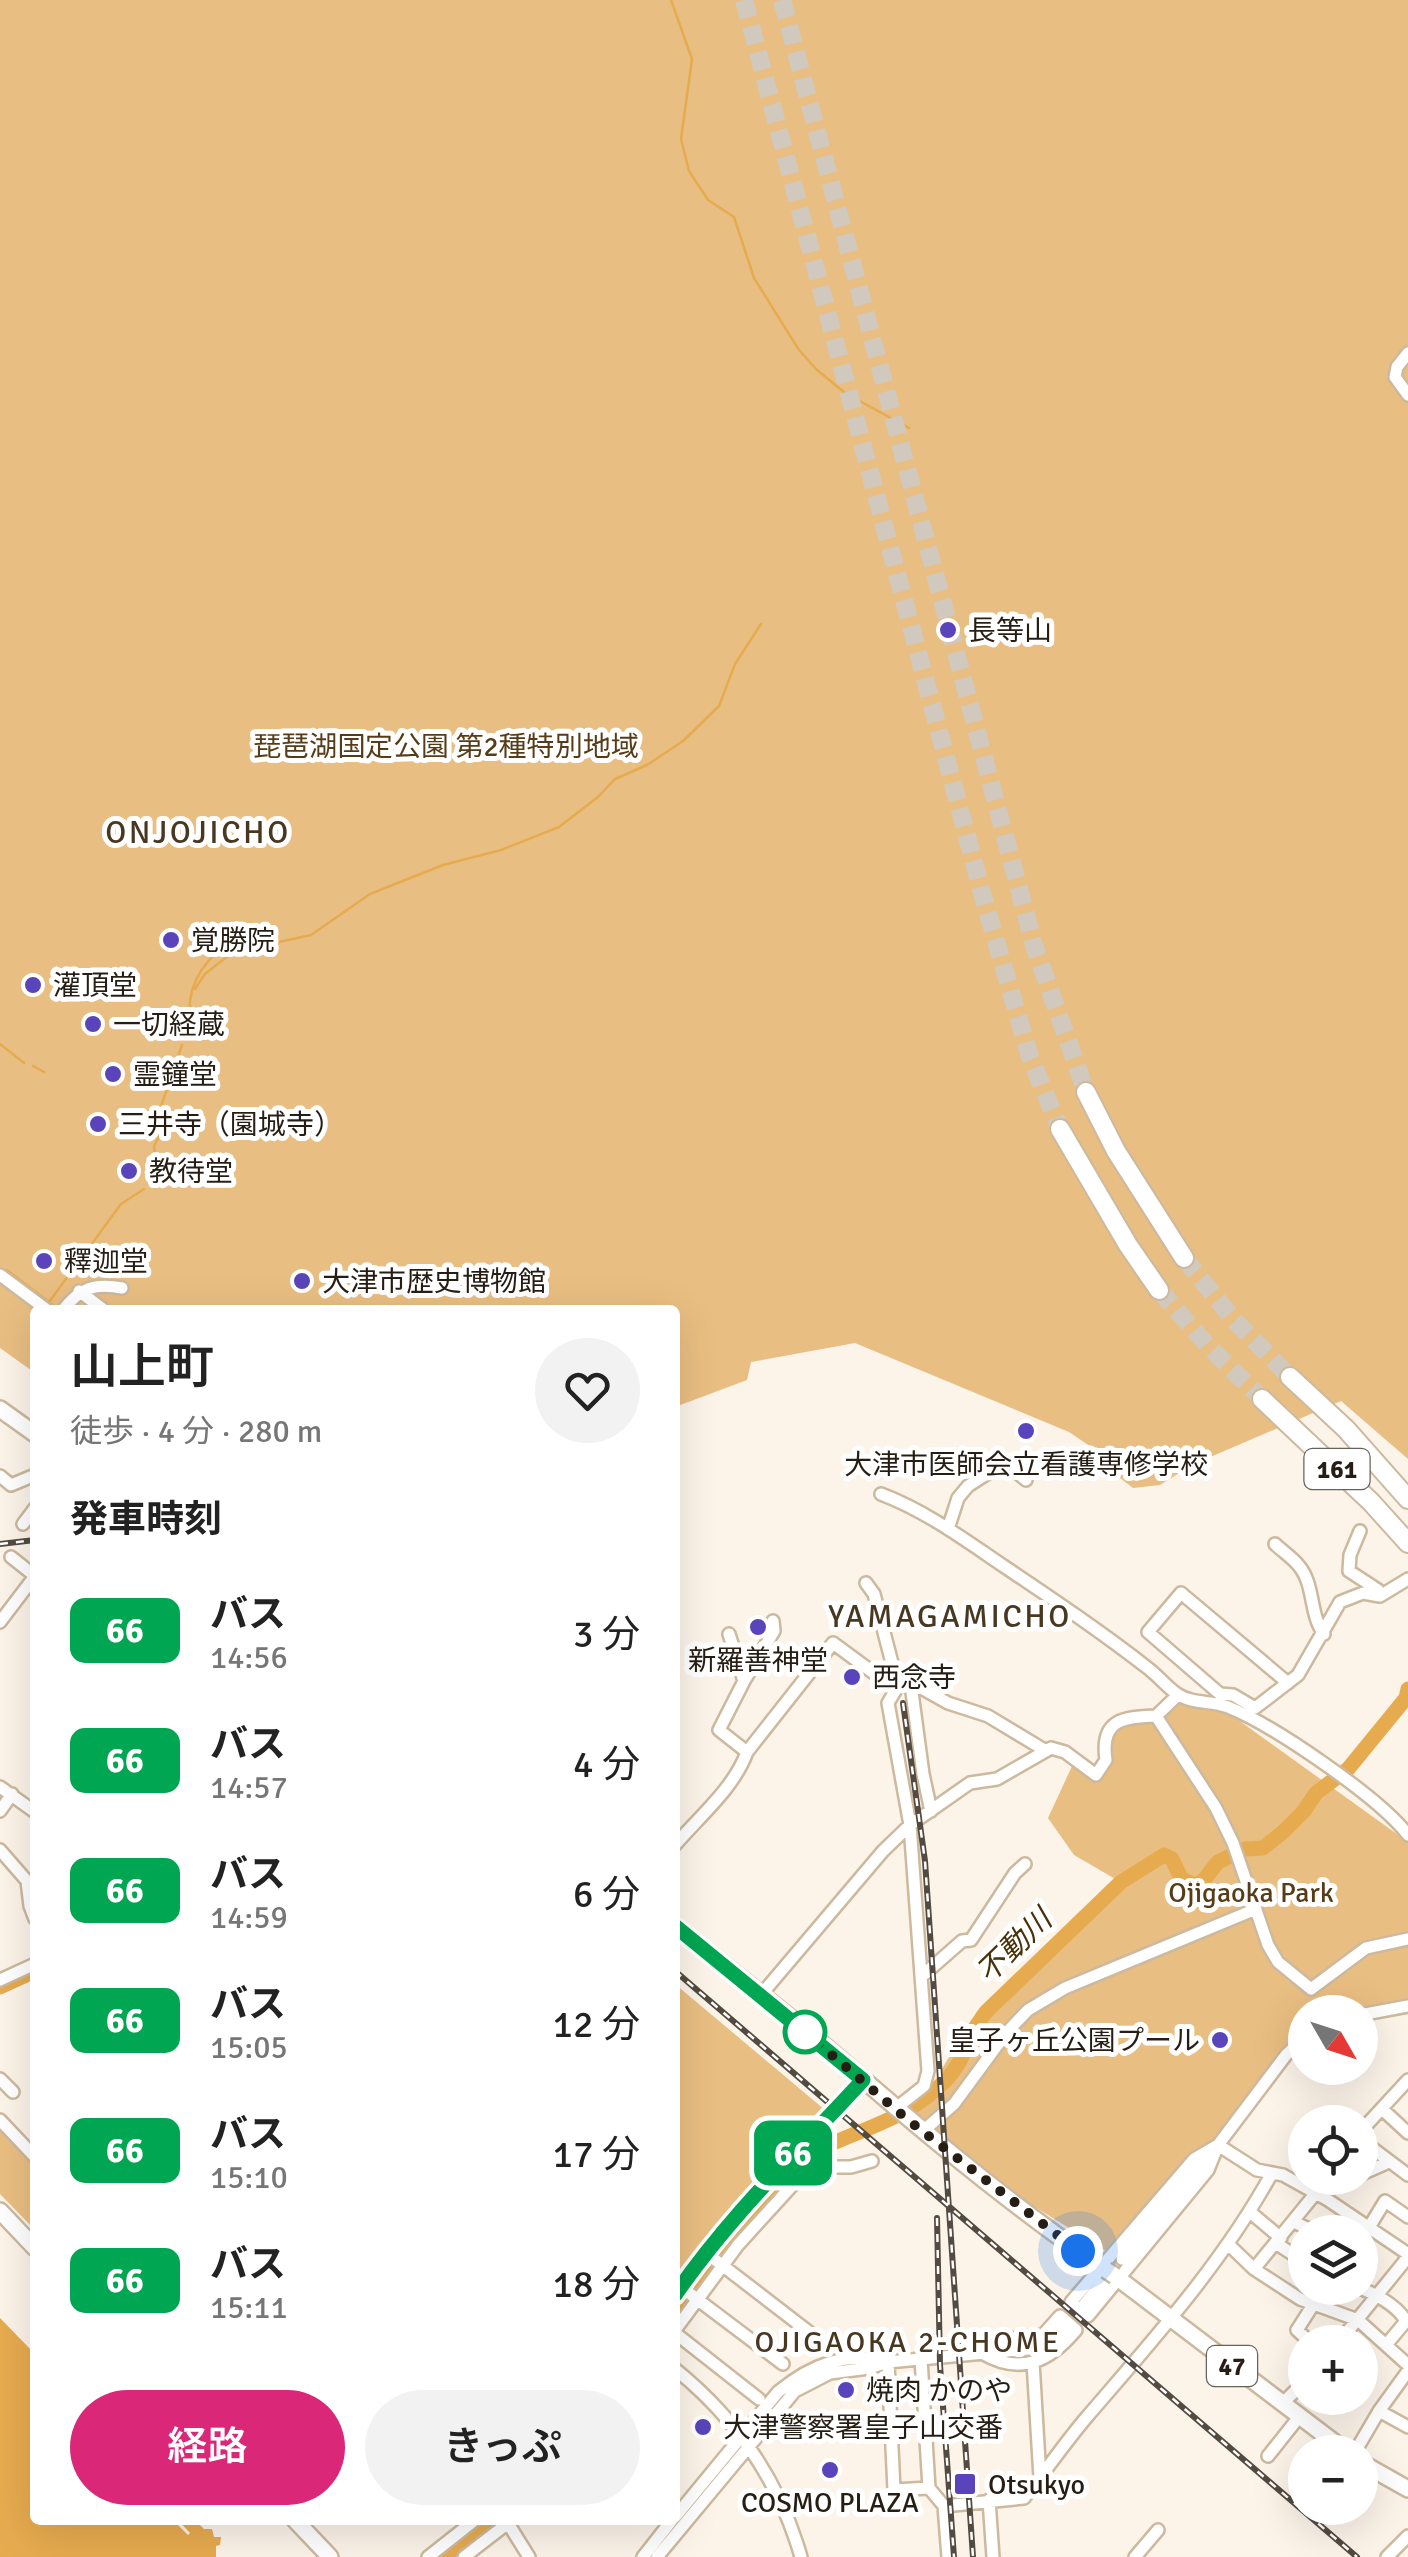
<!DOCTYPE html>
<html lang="ja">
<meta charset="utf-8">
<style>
body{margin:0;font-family:Signika,"Noto Sans JP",sans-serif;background:#f2f2f2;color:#222;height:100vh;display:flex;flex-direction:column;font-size:38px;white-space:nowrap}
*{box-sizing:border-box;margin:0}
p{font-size:32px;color:#767676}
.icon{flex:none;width:55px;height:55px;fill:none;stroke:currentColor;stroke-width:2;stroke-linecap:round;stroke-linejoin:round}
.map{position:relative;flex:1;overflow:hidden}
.side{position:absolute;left:30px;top:1305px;width:650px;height:1220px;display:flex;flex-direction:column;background:#fff;border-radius:10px;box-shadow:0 10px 40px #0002}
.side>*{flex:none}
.badge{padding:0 20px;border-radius:15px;font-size:35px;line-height:65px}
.needle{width:65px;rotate:129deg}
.controls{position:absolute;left:1288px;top:1995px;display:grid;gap:20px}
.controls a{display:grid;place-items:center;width:90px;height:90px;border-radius:50%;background:#fff;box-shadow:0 10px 40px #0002;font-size:50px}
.you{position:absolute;width:50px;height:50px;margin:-25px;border:8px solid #fff;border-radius:50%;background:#1a73e8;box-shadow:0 0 0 15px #1a73e833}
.map>.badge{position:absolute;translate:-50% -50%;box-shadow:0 0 0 5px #fff}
h2{padding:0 40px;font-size:38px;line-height:90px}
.round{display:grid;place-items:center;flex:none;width:105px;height:105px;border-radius:52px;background:#f2f2f2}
.summary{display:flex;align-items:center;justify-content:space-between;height:170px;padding:0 40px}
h1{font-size:48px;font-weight:600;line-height:75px}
.primary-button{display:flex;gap:20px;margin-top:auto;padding:20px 40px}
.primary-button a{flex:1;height:115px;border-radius:60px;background:#db2777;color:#fff;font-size:40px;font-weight:600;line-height:115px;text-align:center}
.primary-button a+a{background:#f2f2f2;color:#222}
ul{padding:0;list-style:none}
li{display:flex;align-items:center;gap:30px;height:130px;padding:0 40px}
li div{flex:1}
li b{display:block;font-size:38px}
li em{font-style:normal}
li .badge{min-width:110px;font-weight:700;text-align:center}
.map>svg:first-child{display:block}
</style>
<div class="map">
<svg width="1408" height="2557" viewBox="0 0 1408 2557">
<rect width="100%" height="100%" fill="#fcf4e9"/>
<!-- green -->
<path fill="#e9be82" d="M0 0H1408V1459L1341 1401 1194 1464 1160 1485 1133 1488 1120 1478 1106 1457 1069 1432 855 1343 751 1362 747 1380 675 1407V1310H35V1373L0 1348Z
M1179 1701 1230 1714 1408 1842V1999L1344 2012H1305V2031L1272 2064 1224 2127 1109 2253 1024 2200 902 2110 930 2089 971 2020 1117 1880 1074 1855 1048 1818 1073 1764 1095 1781 1110 1766V1742L1118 1726 1154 1723Z
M675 1984 825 2110 766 2169 675 2281Z
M0 2125 35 2162V2230L0 2194Z"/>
<!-- water -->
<path fill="#e7ab4f" d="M0 2318 35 2354V2520H173L188 2535 190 2533 178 2520H195L204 2529H212L214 2537H221L220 2545 216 2546V2557H0Z"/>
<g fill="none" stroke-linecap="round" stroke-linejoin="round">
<!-- stream -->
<path stroke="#e7ab4f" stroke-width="2.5" d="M671 0 692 59 681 139 689 171 708 200 734 217 754 278 799 350 816 369 845 393 909 428
M195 989 205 974 233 952 311 935 370 894 443 865 501 850 559 827 598 797 615 779 647 765 683 741 719 706 735 664 761 624
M189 1032C194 1019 189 1013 190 1001 194 968 219 949 243 931
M0 1044 24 1063
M33 1066 44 1072
M160 1120 157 1118 182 1045
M151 1170 156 1163 154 1146 164 1127
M7 1270 55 1307
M49 1302 121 1204 144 1189"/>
<!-- river -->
<path stroke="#e7ab4f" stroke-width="15" d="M0 1987 35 1971
M675 2314 719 2253 791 2167C843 2129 897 2130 947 2079 966 2059 969 2032 986 2012L1121 1882 1164 1855 1172 1859 1181 1878 1194 1885 1203 1881 1218 1862 1245 1849 1263 1848 1283 1832 1304 1811 1316 1793 1348 1769 1406 1698 1408 1689
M446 2557 493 2520"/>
<!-- highway-tunnel -->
<path stroke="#d1c9be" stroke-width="18" stroke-dasharray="18 9" stroke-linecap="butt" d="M744 0 984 900 1030 1057 1060 1129
M782 0 1034 945 1086 1092
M1184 1258 1234 1320 1290 1377
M1159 1290 1208 1346 1262 1399"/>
<!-- minor casing -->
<g stroke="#ccb99e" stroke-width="16">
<path id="minor" d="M1408 353 1397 367 1395 377 1408 395
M0 1275 47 1310
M79 1291 104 1310
M63 1310C80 1288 94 1283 122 1288
M0 1476 11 1485 35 1475
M881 1494C926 1511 965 1540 1005 1567 1054 1600 1103 1633 1149 1669 1159 1677 1167 1687 1177 1694 1194 1705 1211 1700 1228 1707 1273 1725 1379 1797 1408 1835
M23 1524 35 1508
M948 1529 958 1498 968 1486 1005 1462 1026 1480
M1360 1531 1350 1555 1349 1571 1378 1590 1380 1596
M1275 1544C1282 1551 1293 1558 1299 1566 1315 1585 1309 1614 1324 1634
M11 1557 35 1576
M866 1583 874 1594 898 1686 888 1703 910 1825 928 2071 924 2086 895 2109
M0 1622 35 1576
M729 1634 744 1681 719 1730 747 1752
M744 1681 774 1631 773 1621
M1288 1683 1181 1593 1148 1632 1220 1694 1233 1695 1255 1708 1298 1675 1340 1602 1363 1593 1380 1596 1408 1579
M911 1685 923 1774 931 1811
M1156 1716 1216 1808 1233 1843 1268 1945 1278 1962 1311 1989 1366 1948 1408 1939
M0 1787 35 1812
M0 1811 12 1794
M675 1845C700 1816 734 1788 747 1752L833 1643 886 1682 898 1686 916 1685 948 1703 988 1716 1046 1751
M0 1850 27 1881 30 1906 35 1919
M921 1977 962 1941 971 1940 1015 1873 1025 1864
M0 1980 35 1964
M760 1996 883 1851 910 1825 970 1783 997 1779 1051 1748 1065 1752 1096 1775 1106 1760C1100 1720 1122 1717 1156 1716L1178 1695
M1360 2015 1408 2006
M0 2079 13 2092
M1382 2109 1408 2133
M0 2120 35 2157
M923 2131 954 2104 1007 2032 1028 2010 1065 1988 1256 1909
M1360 2132 1408 2080
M1360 2139 1408 2175
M1218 2145 1208 2170 1088 2316 1071 2302 1194 2159Z
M1218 2145 1257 2170 1283 2175 1328 2200 1408 2254
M1360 2171 1364 2173 1389 2162
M1250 2212 1281 2238
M1294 2222 1315 2232
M1368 2229 1385 2201 1408 2217
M1228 2244 1254 2269 1300 2299 1358 2320 1408 2365
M1277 2244 1305 2262
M705 2252 809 2332
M1122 2259 1218 2145 1286 2055 1305 2037
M1254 2269 1328 2178
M681 2287 783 2364
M1360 2288C1377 2295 1397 2305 1406 2321L1386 2345
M675 2295C730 2214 798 2152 863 2080
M1083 2306 1105 2279
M1060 2316 1076 2330C1050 2361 1021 2376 982 2353L1009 2339 1043 2335Z
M675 2330 738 2245 809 2167H851L872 2161
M675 2333 759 2399
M1310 2342 1297 2330 1313 2305
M1339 2342 1408 2257
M921 2359 929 2488 944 2506 948 2557
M888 2362 894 2490 929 2488
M1033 2362 1040 2478
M675 2369C737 2419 779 2480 801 2557
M1282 2404 1305 2381
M1379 2411 1408 2427
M1355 2452 1379 2411 1408 2371
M1268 2456 1299 2417
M989 2500 993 2557
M944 2506 1024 2498C1045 2472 1064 2444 1086 2418 1152 2341 1222 2264 1272 2173
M675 2517 778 2392C811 2365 845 2351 888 2362
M506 2520 529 2557
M428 2557 475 2520
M464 2557 508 2523
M643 2557 672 2520
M657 2557 795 2391 830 2373 869 2368 888 2362 1040 2348 1051 2342 1066 2325
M1135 2557 1158 2530
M1387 2557 1408 2536"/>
</g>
<!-- major casing -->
<g stroke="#ccb99e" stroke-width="20">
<path id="major" d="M0 1409 35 1434
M675 1925C732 1973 792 2017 848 2066 930 2138 1015 2208 1106 2270
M0 2211 35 2248
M1115 2276 1347 2452
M1360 2462 1408 2489
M295 2520 330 2557"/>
</g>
<!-- highway casing -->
<g stroke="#ccb99e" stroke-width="22">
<path id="highway" d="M1086 1092 1116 1151 1184 1258
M1060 1129 1128 1245 1159 1290
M1290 1377 1346 1429 1408 1499
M1262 1399 1371 1502 1408 1543"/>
</g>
<!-- minor -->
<use href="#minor" stroke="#fff" stroke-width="11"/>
<!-- major -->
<use href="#major" stroke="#fff" stroke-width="15"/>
<!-- highway -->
<use href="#highway" stroke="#fff" stroke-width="18"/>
<!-- rail casing -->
<g stroke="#534b41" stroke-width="6">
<path id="rail" d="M0 1544 35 1540
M903 1703 925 1861 973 2557
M675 1971 1357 2557
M937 2218 940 2365 954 2557"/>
</g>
<!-- rail -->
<use href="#rail" stroke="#fff" stroke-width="2.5" stroke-dasharray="8" stroke-linecap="butt"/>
<!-- major-bridge casing -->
<g stroke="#ccb99e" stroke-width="20" stroke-linecap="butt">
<path id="major-bridge" d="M1106 2270 1115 2276"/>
</g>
<!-- major-bridge -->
<use href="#major-bridge" stroke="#fff" stroke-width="15"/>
</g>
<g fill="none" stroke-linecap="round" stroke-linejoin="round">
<!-- line casing -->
<g stroke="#fff" stroke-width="22">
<path id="line" d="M675 1926 863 2080C796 2153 732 2213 675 2295"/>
</g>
<!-- line -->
<use href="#line" stroke="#00a651" stroke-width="15"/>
<!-- walk -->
<path stroke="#261e14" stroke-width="10" stroke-dasharray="0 18" d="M805 2032 908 2120 1078 2251"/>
</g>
<!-- markers -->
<g fill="#5944bc" stroke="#fff" stroke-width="4">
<circle cx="948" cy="630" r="10"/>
<circle cx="171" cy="940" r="10"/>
<circle cx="33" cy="985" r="10"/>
<circle cx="93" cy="1024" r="10"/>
<circle cx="113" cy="1074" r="10"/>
<circle cx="98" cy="1124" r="10"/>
<circle cx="129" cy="1171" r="10"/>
<circle cx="44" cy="1261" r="10"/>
<circle cx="302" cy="1281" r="10"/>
<circle cx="1026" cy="1431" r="10"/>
<circle cx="758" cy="1627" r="10"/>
<circle cx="852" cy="1677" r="10"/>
<circle cx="1220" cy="2040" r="10"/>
<circle cx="846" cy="2390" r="10"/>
<circle cx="703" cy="2427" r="10"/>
<circle cx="830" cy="2470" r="10"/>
<rect x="953" y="2472" width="24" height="24" rx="5"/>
</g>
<circle fill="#fff" stroke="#00a651" stroke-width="5" cx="805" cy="2032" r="20"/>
<g text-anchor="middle" stroke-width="10" stroke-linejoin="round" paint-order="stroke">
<!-- shield labels -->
<g fill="#fff" stroke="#67625a" stroke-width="2.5">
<rect x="1304.5" y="1449" width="65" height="40" rx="8"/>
<rect x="1207" y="2346" width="50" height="40" rx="8"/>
</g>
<g font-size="25" font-weight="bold" fill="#261e14">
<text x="1337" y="1478">161</text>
<text x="1232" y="2375">47</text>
</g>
<!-- poi labels -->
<g font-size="28" fill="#261e14" stroke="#fff" text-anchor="start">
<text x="968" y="640">長等山</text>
<text x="191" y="950">覚勝院</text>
<text x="53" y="995">灌頂堂</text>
<text x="113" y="1034">一切経蔵</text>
<text x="133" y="1084">霊鐘堂</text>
<text x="118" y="1134">三井寺（園城寺）</text>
<text x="149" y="1181">教待堂</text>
<text x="64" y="1271">釋迦堂</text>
<text x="322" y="1291">大津市歴史博物館</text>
<text x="1026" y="1474" text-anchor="middle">大津市医師会立看護専修学校</text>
<text x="758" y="1670" text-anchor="middle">新羅善神堂</text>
<text x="872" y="1687">西念寺</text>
<text x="1200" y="2050" text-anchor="end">皇子ヶ丘公園プール</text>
<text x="866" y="2400">焼肉 かのや</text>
<text x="723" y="2437">大津警察署皇子山交番</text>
<text x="988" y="2494">Otsukyo</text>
<text x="830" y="2512" text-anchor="middle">COSMO PLAZA</text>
</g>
<!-- park labels -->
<g font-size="28" fill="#563d17" stroke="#fff">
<text x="446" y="756">琵琶湖国定公園 第2種特別地域</text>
<text x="1251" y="1902">Ojigaoka Park</text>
</g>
<!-- water labels -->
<g font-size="30" font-style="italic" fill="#493108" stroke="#fff">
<text transform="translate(1014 1946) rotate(-44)" y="10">不動川</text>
</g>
<!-- neighbourhood labels -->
<g font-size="30" letter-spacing="2.5" fill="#493821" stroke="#fff">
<text x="908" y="2352">OJIGAOKA 2-CHOME</text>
</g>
<!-- quarter labels -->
<g font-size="32" letter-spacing="2.5" fill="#493821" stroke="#fff">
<text x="198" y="843">ONJOJICHO</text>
<text x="950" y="1627">YAMAGAMICHO</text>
</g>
</g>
</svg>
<div class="controls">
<a><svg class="needle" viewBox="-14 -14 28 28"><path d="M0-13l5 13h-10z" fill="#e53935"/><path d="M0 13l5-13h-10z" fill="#767676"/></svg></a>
<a><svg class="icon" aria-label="locate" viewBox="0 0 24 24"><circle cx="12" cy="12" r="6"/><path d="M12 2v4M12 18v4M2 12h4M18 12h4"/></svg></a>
<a><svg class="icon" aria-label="layers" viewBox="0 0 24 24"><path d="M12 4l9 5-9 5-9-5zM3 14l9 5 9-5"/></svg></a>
<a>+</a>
<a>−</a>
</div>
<div class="you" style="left:1078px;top:2251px"></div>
<b class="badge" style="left:793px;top:2153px;background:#00a651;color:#fff">66</b>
<section class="side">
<div class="summary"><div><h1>山上町</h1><p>徒歩 · 4 分 · 280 m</p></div><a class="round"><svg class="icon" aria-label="heart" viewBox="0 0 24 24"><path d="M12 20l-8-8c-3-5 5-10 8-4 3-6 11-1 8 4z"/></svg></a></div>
<h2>発車時刻</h2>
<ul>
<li><span class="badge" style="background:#00a651;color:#fff">66</span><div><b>バス</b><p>14:56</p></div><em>3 分</em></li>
<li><span class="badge" style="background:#00a651;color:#fff">66</span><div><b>バス</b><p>14:57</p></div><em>4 分</em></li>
<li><span class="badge" style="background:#00a651;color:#fff">66</span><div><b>バス</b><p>14:59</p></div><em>6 分</em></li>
<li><span class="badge" style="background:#00a651;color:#fff">66</span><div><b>バス</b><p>15:05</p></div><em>12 分</em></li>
<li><span class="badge" style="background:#00a651;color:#fff">66</span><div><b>バス</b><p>15:10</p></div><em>17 分</em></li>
<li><span class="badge" style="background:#00a651;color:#fff">66</span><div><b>バス</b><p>15:11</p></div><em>18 分</em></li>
</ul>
<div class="primary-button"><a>経路</a><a>きっぷ</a></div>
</section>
</div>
